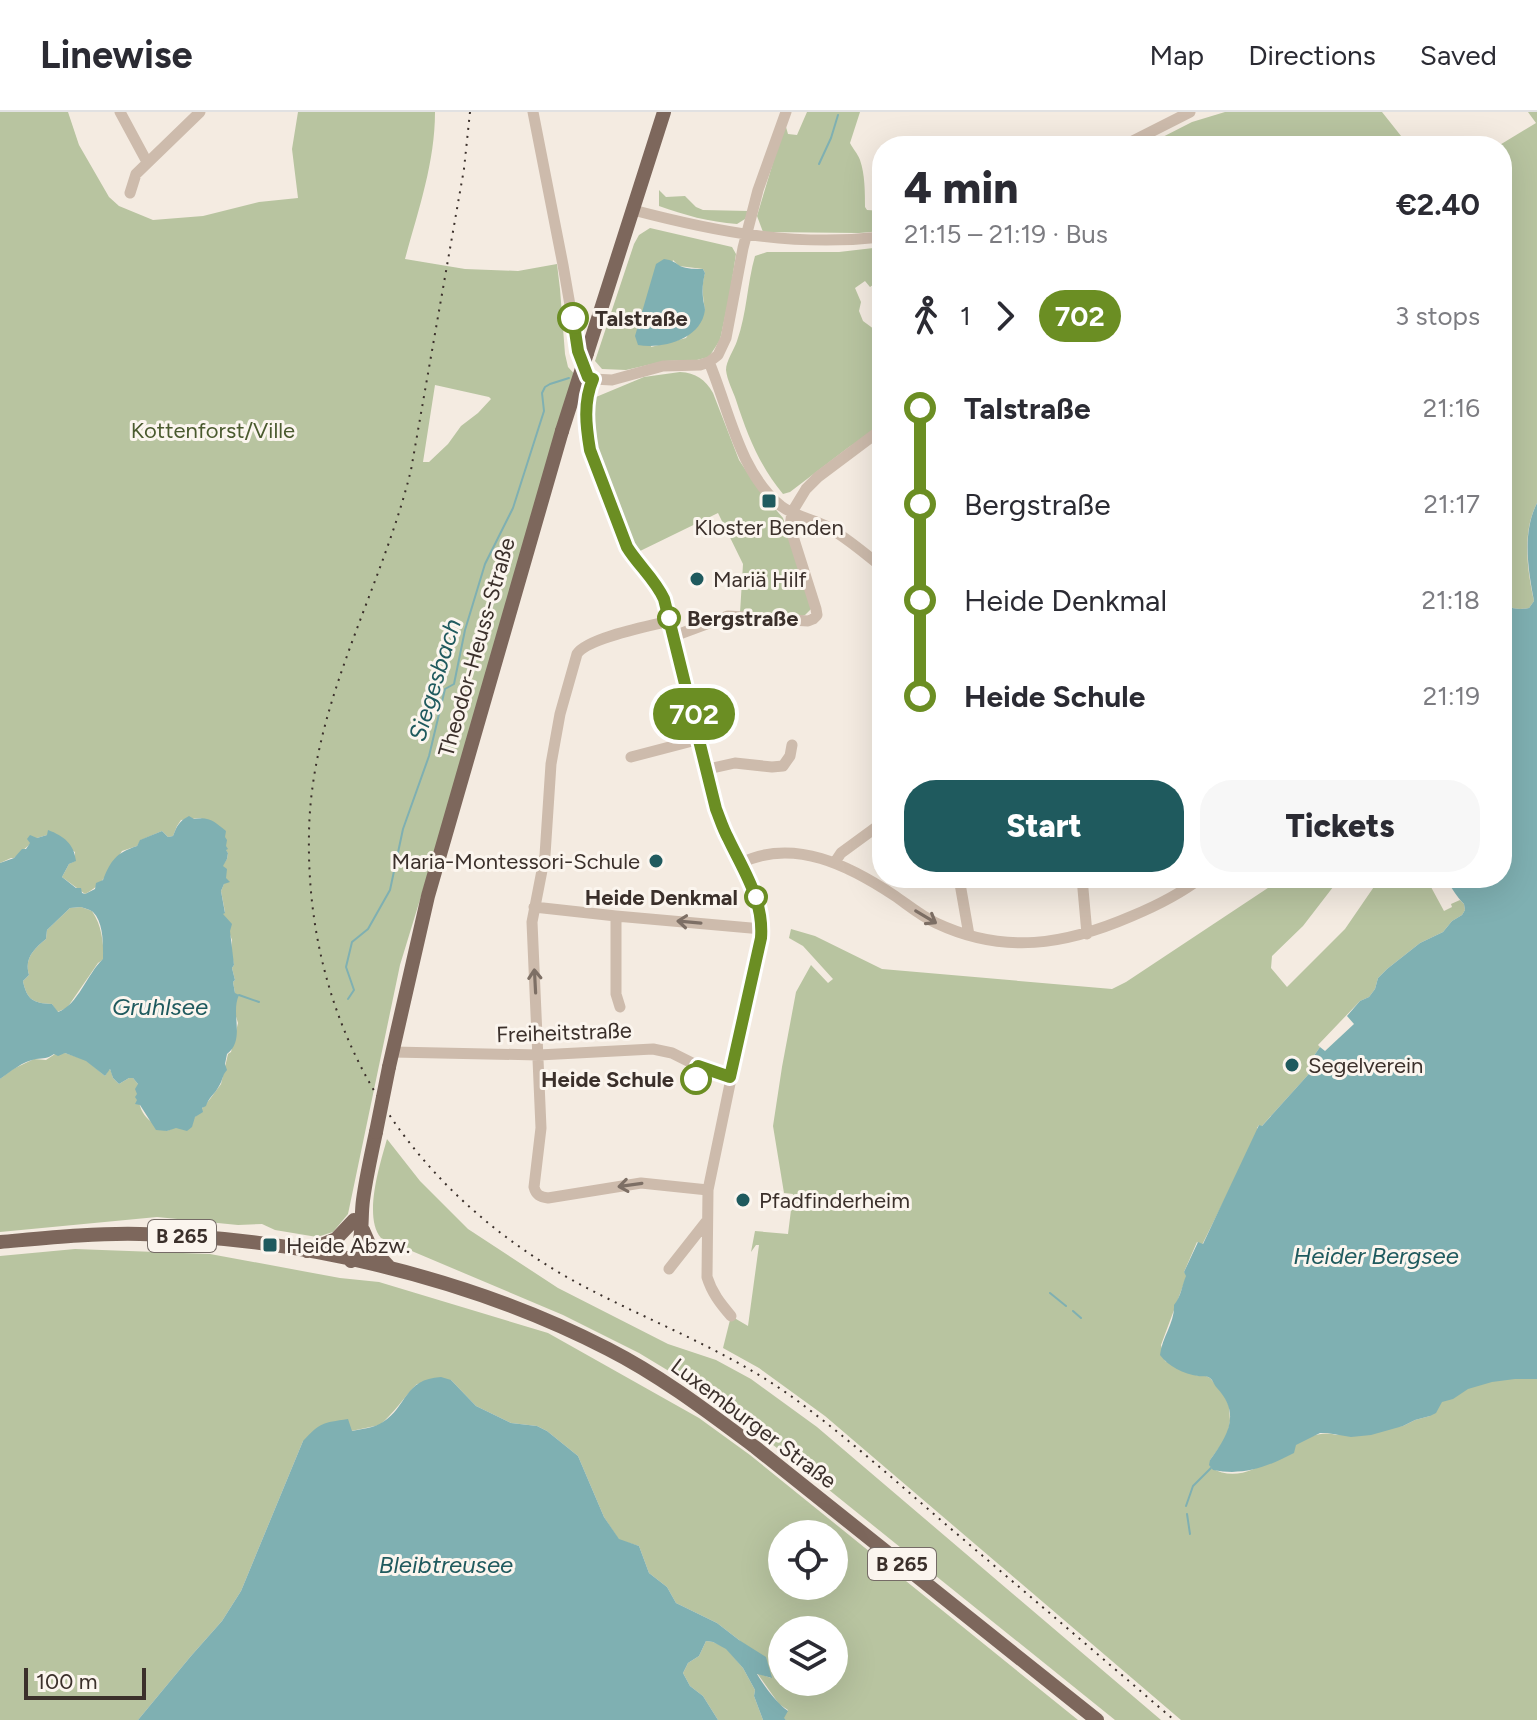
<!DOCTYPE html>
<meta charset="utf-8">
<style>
body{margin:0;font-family:Figtree,sans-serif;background:#f7f7f7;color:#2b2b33;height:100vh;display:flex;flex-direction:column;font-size:30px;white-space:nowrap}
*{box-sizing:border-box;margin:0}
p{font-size:26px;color:#7c7c81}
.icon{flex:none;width:44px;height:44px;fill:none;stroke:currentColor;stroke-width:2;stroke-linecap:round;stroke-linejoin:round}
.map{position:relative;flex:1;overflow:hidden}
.side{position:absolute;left:872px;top:24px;width:640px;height:752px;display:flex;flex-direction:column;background:#fff;border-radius:32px;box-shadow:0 8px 32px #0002}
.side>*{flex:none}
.badge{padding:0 16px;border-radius:26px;font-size:28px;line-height:52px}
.buttons{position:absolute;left:768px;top:1408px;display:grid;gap:16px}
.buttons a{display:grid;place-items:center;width:80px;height:80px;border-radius:50%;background:#fff;box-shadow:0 8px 32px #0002;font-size:40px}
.scale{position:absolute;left:24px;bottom:20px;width:122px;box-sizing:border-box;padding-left:8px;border:4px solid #3b302b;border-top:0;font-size:22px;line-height:28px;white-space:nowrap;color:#3b302b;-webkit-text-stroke:6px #fbf5ee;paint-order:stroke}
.map>.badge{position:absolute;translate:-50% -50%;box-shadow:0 0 0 4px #fff}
.legs{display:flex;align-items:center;gap:12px;height:88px;padding:0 32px;font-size:26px}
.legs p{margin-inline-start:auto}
.summary{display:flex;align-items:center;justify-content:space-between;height:136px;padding:0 32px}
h1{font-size:44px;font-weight:800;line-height:60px}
.cta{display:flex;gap:16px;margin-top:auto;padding:16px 32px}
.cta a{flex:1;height:92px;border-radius:32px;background:#1f5a5e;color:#fff;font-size:32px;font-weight:800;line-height:92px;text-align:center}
.cta a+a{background:#f7f7f7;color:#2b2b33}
ul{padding:0 32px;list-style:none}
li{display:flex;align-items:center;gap:28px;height:96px;font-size:30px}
li i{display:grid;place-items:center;width:12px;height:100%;margin:0 10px;background:currentColor}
li i::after{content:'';width:20px;height:20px;margin:-10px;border:6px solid;border-radius:50%;background:#fff}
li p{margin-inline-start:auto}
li:first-child i{background:linear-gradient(#0000 50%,currentColor 0)}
li:last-child i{background:linear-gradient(currentColor 50%,#0000 0)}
header{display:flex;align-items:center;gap:48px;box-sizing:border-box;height:112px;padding:0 40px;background:#fff;border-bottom:2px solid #e1e1e2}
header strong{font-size:38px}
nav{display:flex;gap:44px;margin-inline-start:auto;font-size:28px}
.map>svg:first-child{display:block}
</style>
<header>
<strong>Linewise</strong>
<nav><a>Map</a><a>Directions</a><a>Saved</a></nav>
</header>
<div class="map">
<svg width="1537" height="1608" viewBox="0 0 1537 1608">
<rect width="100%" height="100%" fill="#f4ebe1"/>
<!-- green -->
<path fill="#b8c4a0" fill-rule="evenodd" d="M0 0H68L79 33 109 85 119 94 153 108 203 104 259 90 298 86 292 37 298 0H435C435 51 418 99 405 147L465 157 518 159 557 152 560 177 565 242 568 255 579 267 400 853 348 1102 333 1120 317 1125 275 1118 262 1112 238 1113 157 1105 0 1120V967L13 957 34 947 46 948 55 942 65 941 86 948 105 964 109 957 111 959 113 966 119 972 129 966H133L138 972C137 999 144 1008 167 1019L195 1005 210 987 221 972 228 942 231 940 238 911 234 898 235 881 233 870 235 868 232 856 234 853 231 838 232 828 222 802 225 800 221 779 226 767 222 754 227 747 228 741 201 706 181 708 177 714 173 724 168 725 162 719 141 728 137 734 122 739C111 756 103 773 85 782L62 765 69 752 75 749V740L47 723 37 726 14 746H11L0 751ZM435 273 489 285 491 287 478 301 461 314 448 332 429 350H423Z
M807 0H860L850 31C853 37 858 42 860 48 865 62 865 81 865 95L867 98 882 99V119L859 121 763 120 757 104 784 14 786 15 788 22 797 23Z
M1225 0H1382L1409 34H1145L1192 10Z
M1528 0H1537V391C1522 420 1527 458 1534 489L1529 496C1518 498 1512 497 1502 491V34H1498L1536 11Z
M659 78 666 85 685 84 696 95 703 98 749 99 745 107 737 112C709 110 684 103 659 94Z
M650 116 732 135 736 142 730 181 720 228 709 245 697 248 665 249 626 258 602 257 595 249 634 132 639 123ZM673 148 679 154 703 157 705 161C701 174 703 185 705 198L686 226 651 235Z
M882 135V169L880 168 870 175 865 169 855 176 861 190 859 199 863 209 882 223V315L849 335 790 380 783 382C760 355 747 322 736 288 733 279 727 268 726 258 726 249 734 238 737 229 747 201 747 172 755 144L767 140H839Z
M680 260C696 261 705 267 713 281L739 348 759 378 783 406 812 496 805 503 799 505 740 501 743 452 718 401 638 440 634 432 597 340 593 314 596 285 644 265Z
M1283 766H1340L1303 814 1272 844 1271 856 1287 875 1345 817 1380 766H1435L1438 770 1431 775 1444 799 1452 795 1451 792 1460 788 1464 792 1465 798 1462 803 1452 809 1443 820 1420 831 1387 857 1378 866 1375 877 1369 885 1360 889 1318 933 1320 935 1311 948 1317 953 1261 1015 1259 1013 1257 1016 1259 1018 1202 1133 1197 1130 1184 1160 1187 1163 1161 1233 1165 1249 1198 1264H1206L1210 1266 1224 1283 1229 1294 1230 1309 1227 1325 1210 1348 1211 1356C1258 1382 1295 1311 1336 1323L1403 1314 1415 1308 1430 1304 1537 842V1608H1181L825 1304 759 1256 723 1236 731 1204 748 1214 759 1133H756L751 1140 755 1119 788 1122 793 1082 784 1081 773 1014 782 955 796 880 811 853 828 871 833 867 803 834 789 826 791 817 815 824 882 857 1112 877 1126 870Z
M81 795 92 799C102 814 103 829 104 847L98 851 67 896 57 900 52 892C33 891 27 888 23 869L29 863C24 846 34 837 46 827L47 818 70 796Z
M387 1027 420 1069 468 1117 558 1176 668 1232 716 1248 751 1267 817 1315 1161 1608H1115L752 1316 697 1276 639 1241 563 1203 381 1126C363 1105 380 1052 387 1027Z
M75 1137 210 1142 340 1166 379 1170 548 1221 699 1306 750 1343 1078 1608H786L783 1606 788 1598 779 1592 757 1561 771 1566 739 1528 717 1511 676 1491 667 1475 649 1461 639 1434 619 1428 604 1405 578 1344 547 1319 537 1314 511 1311 476 1294 451 1268 417 1272C404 1285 394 1301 380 1313L303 1329 241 1479 222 1509 191 1544 138 1608H0V1144ZM782 1422H834V1474H782ZM782 1518H834V1570H782Z
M706 1529 713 1530 726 1536 743 1556 755 1578 754 1584 763 1608H718L703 1584 690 1574 683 1561 688 1551 699 1544Z"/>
<!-- water -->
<path fill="#7fb0b2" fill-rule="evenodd" d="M664 147C672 148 674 150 680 154 687 157 696 157 703 157L705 161C703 169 702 177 703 186 703 190 705 194 705 198 701 228 662 237 638 233L635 224 656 152Z
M1537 391V1267H1515L1492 1270 1468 1277 1453 1287 1442 1290 1436 1301 1430 1304 1415 1308 1403 1314 1371 1323 1351 1325 1327 1321H1320L1296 1333 1294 1341C1267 1355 1244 1364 1213 1358L1209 1353 1210 1348C1228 1323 1241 1302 1217 1276 1214 1273 1213 1268 1210 1266 1205 1263 1202 1265 1198 1264 1184 1262 1168 1254 1160 1243 1162 1225 1175 1210 1174 1193 1181 1185 1182 1173 1186 1164L1184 1160 1198 1130 1203 1132 1259 1013 1262 1014 1316 954 1311 948 1320 935 1325 939 1354 912 1347 904 1360 889 1369 885 1375 877 1378 866 1387 857 1420 831 1443 820 1452 809 1462 803 1465 798 1464 792C1457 785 1452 777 1446 766H1502V491C1512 497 1518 498 1529 496L1534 489C1528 457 1522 421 1537 391Z
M189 704 194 707C209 704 215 710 226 719L225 725 227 728 226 734 228 737 226 738 228 741 227 747 223 754 227 757 226 766 230 770 224 772 221 779 225 801 223 802 232 812 230 819 234 853 232 856 235 868 233 870 235 881 239 883C230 902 246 927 227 942L225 952 227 958C222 963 223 968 219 974 215 982 208 986 206 994L202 996 203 1000 195 1005 192 1015 187 1019 176 1016 167 1019 156 1018 140 993 135 992 137 988 135 985 137 982 135 977 138 972 133 966H129L119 972 113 966 110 957 105 964 86 949 65 941 58 944 54 942C47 947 44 946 36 947 23 949 10 960 0 967V751L14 746 22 737H26L30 731 27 727 30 723 37 726 47 723 48 718C64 724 74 732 76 749L69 752 62 765 76 776H81L82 781 85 782 95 777 96 771 103 768C111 748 116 741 137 734L140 728 162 719 168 725 173 724C177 714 179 709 189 704ZM81 795C84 796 91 798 93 800 104 811 103 833 103 847 87 862 78 893 58 900L52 892C33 891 27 888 23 869L29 863C24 846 34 837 46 827L47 818 70 796Z
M441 1265 451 1268 476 1294 511 1311 537 1314 547 1319 578 1344 604 1405 619 1427 639 1434 649 1461 667 1475 676 1491 717 1511 739 1528 766 1545 772 1566 757 1562C764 1574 777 1591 788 1599L784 1606 786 1608H763L754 1584 755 1578 743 1556 726 1537 713 1530 706 1529 699 1544 688 1551 683 1561 690 1574 703 1584 718 1608H138L191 1544 222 1509 241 1479 303 1329C321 1310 322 1311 348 1307L352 1319C362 1317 374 1316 383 1310 407 1295 404 1267 441 1265Z"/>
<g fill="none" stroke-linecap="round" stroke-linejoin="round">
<!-- stream -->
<path stroke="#7fb0b2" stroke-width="2" d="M819 52 831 26 838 3
M239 883 259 890
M348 887 354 878 346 855 352 830 368 817 390 778 403 717 429 644 445 577 454 572 465 518 485 452 513 396 544 299 542 281 545 275 550 272 569 266
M1050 1181 1066 1194
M1073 1199 1081 1206
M1186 1394 1193 1374 1211 1356
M1187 1402 1190 1422"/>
<!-- minor -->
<path stroke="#cdbbac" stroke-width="11" d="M120 0 147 50
M533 0 563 153 578 239 583 255
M1123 34 1190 0
M130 81 136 62 200 0
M633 98C717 120 794 135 882 125
M709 250C729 297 739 360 781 394 794 404 812 407 826 414 846 425 864 441 882 455
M593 267C583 290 586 314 590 338L627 435C638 453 655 467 664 487L716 697 727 724 755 781 760 796 762 817 708 1078 707 1165C712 1181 720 1191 731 1204
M593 267 612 268 663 254 700 253 709 250 718 243 726 226 743 136 758 78 786 0
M670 509C649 514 587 526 577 542L560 602 551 652 545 743 532 810 541 1016 534 1075C536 1083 540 1085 548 1086L641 1071 708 1078
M674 524 728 504 808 509 813 507 817 503 816 497 790 415 792 400 806 377 818 365 882 317
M631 645 700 627
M708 657 735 651 772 655 783 654 790 644 792 633
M835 750 841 741 882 711
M741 751C794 725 850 754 895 784 908 793 921 804 936 811 1004 843 1065 833 1132 804 1156 794 1180 782 1201 766
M959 766 969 823
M1082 766 1087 822
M534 795 616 804 762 817
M616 804V882L620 895
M393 940 539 943 653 937 672 941 698 954 730 965
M669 1157 706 1110"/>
<!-- major -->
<path stroke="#7d675c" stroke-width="14" d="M587 241 664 0
M389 955 428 784 562 319
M363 1118 370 1134 390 1156
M0 1130C46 1126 93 1121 140 1122 297 1125 468 1165 608 1237 661 1264 708 1300 755 1335L1097 1608
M307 1139 336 1127 354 1108
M351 1149C365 1129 360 1110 363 1088 366 1066 371 1043 376 1020"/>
<!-- rail -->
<path stroke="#3b302b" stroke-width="2" stroke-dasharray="2 6" stroke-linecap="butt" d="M470 0 464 57 411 358C381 480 311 592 309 721 305 912 401 1069 565 1164 641 1207 724 1235 795 1287 849 1327 899 1372 950 1416 1025 1480 1100 1544 1174 1608"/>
<!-- major-bridge -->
<path stroke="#7d675c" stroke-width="14" d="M562 319 587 241
M376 1020 389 955"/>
</g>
<!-- one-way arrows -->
<defs><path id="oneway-shaft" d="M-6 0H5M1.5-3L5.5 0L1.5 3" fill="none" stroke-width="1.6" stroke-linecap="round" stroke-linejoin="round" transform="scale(2)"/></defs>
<g stroke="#7d6f65">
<use href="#oneway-shaft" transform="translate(926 805) rotate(31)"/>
<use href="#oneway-shaft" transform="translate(689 810) rotate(-175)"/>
<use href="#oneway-shaft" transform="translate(535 869) rotate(-93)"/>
<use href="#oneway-shaft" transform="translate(630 1073) rotate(172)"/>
</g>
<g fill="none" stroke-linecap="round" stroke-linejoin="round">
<!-- line-1 casing -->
<g stroke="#fff" stroke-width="18">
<path id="line-1" d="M573 206 578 239 588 265 593 267C583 290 586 314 590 338L627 435C638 453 655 467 664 487L716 697C720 707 723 717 728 726 743 758 764 788 761 826L730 965 698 954 696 967"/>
</g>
<!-- line-1 -->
<use href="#line-1" stroke="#6b8e23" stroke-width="12"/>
</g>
<!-- markers -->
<g fill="#fff" stroke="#6b8e23" stroke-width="4">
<circle cx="573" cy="206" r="14"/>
<circle cx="669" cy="506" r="10"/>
<circle cx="756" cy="785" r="10"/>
<circle cx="696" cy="967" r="14"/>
</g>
<g fill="#1f5a5e" stroke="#fbf5ee" stroke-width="3">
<rect x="761" y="381" width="16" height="16" rx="4"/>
<circle cx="697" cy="467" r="8"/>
<circle cx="656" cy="749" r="8"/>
<circle cx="1292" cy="953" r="8"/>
<circle cx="743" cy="1088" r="8"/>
<rect x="262" y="1125" width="16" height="16" rx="4"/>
</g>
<g text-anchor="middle" stroke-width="6" stroke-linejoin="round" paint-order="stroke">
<!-- shield labels -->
<g fill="#fbf5ee" stroke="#756b66" stroke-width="2">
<rect x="148" y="1108" width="68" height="32" rx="6"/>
<rect x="868" y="1436" width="68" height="32" rx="6"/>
</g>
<g font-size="20" font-weight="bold" fill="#3b302b">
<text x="182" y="1131">B 265</text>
<text x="902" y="1459">B 265</text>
</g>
<!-- stop labels -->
<g font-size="22" font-weight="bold" fill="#3b302b" stroke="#fbf5ee" text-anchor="start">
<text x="595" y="214">Talstraße</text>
<text x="687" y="514">Bergstraße</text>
<text x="738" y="793" text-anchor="end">Heide Denkmal</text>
<text x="674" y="975" text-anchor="end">Heide Schule</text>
</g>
<!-- park labels -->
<g font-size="22" fill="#4a5a2e" stroke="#fbf5ee">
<text x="213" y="326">Kottenforst/Ville</text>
</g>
<!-- poi labels -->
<g font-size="22" fill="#3b302b" stroke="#fbf5ee" text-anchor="start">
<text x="769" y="423" text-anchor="middle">Kloster Benden</text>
<text x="713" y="475">Mariä Hilf</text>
<text x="640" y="757" text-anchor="end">Maria-Montessori-Schule</text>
<text x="1308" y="961">Segelverein</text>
<text x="759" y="1096">Pfadfinderheim</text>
<text x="286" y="1141">Heide Abzw.</text>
</g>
<!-- street labels -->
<g font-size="22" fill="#3b302b" stroke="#fbf5ee">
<text transform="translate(476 535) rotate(-74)" y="8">Theodor-Heuss-Straße</text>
<text transform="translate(564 920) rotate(-2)" y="8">Freiheitstraße</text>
<text transform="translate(754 1311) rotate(37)" y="8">Luxemburger Straße</text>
</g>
<!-- water labels -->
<g font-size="24" font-style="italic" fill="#1f5a5e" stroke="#fbf5ee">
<text transform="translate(435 568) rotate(-73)" y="8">Siegesbach</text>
<text x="160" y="903">Gruhlsee</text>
<text x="1376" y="1152">Heider Bergsee</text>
<text x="446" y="1461">Bleibtreusee</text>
</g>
</g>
</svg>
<div class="buttons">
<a><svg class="icon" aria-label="locate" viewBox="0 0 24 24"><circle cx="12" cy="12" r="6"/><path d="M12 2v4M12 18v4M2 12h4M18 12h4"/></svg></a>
<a><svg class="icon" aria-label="layers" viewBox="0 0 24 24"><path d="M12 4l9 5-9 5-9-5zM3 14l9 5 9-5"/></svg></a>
</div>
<div class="scale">100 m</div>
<b class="badge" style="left:694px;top:602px;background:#6b8e23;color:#fff">702</b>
<section class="side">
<div class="summary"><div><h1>4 min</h1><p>21:15 – 21:19 · Bus</p></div><b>€2.40</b></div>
<div class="legs"><svg class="icon" aria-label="walk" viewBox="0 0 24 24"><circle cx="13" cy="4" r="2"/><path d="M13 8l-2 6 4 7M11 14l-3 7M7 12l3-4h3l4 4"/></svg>1<svg class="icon" aria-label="forward" viewBox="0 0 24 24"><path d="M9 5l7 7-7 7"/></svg><b class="badge" style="background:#6b8e23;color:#fff">702</b><p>3 stops</p></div>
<ul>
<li><i style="color:#6b8e23"></i><b>Talstraße</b><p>21:16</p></li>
<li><i style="color:#6b8e23"></i><span>Bergstraße</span><p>21:17</p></li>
<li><i style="color:#6b8e23"></i><span>Heide Denkmal</span><p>21:18</p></li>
<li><i style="color:#6b8e23"></i><b>Heide Schule</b><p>21:19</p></li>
</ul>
<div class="cta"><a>Start</a><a>Tickets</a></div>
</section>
</div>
